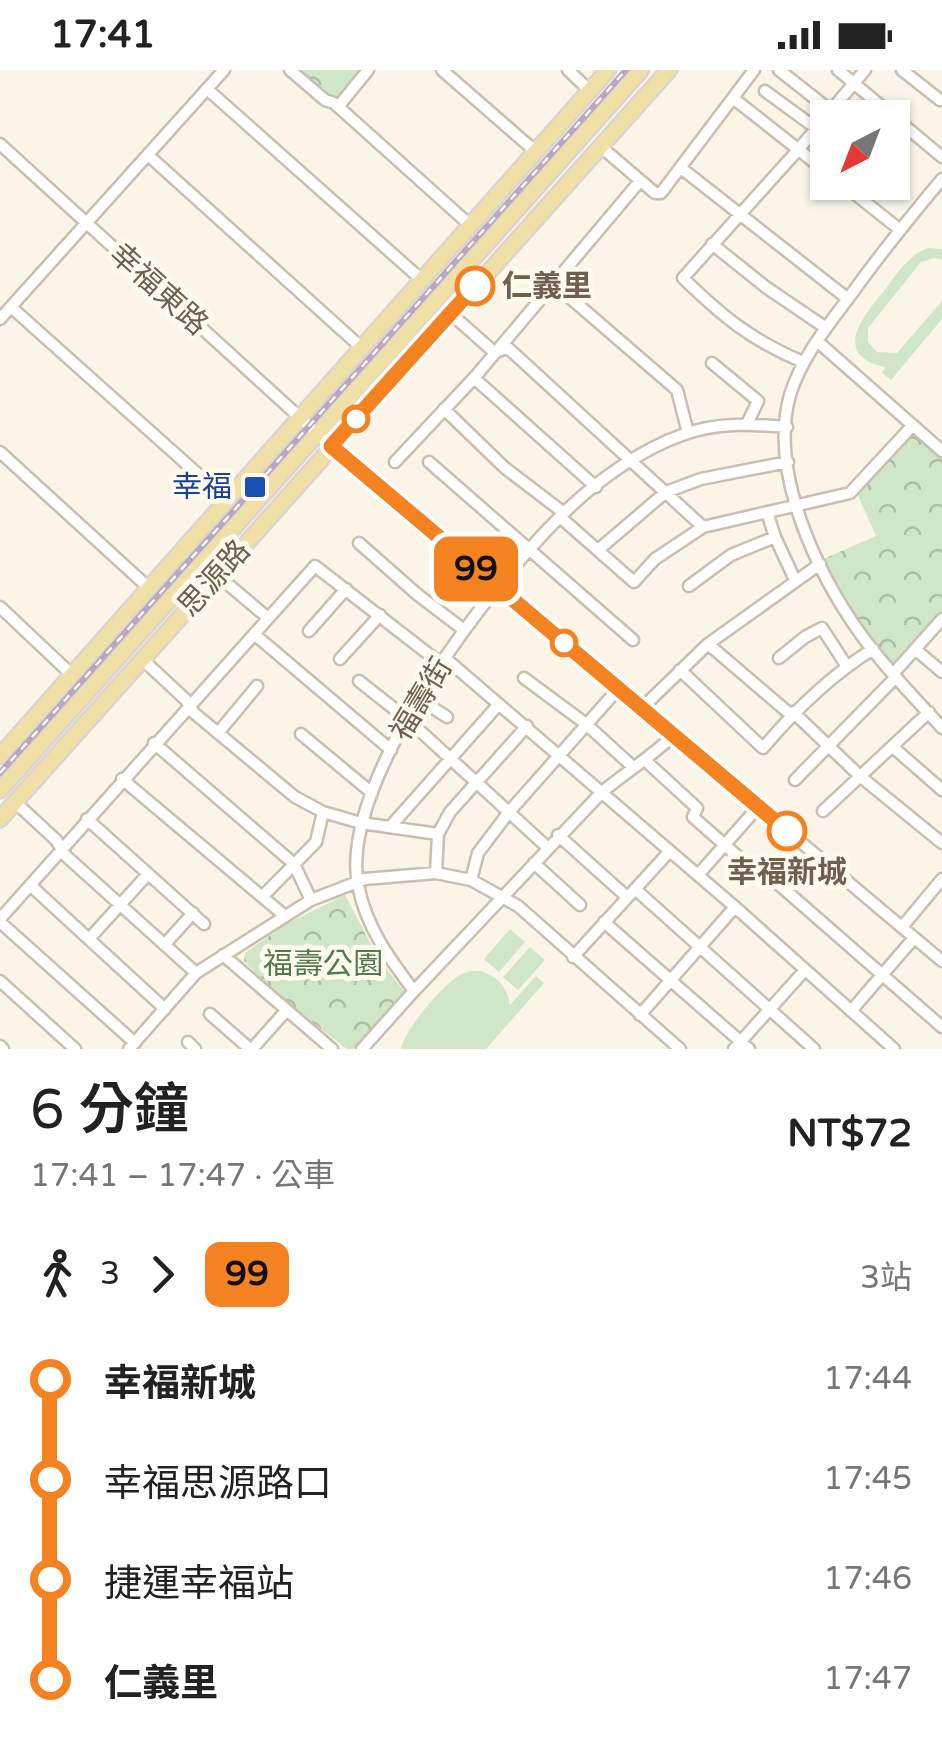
<!DOCTYPE html>
<html lang="zh-TW">
<meta charset="utf-8">
<style>
body{margin:0;font-family:"Varela Round","Noto Sans TC",sans-serif;background:#f6f6f6;color:#222;height:100vh;display:flex;flex-direction:column;font-size:38px;white-space:nowrap}
*{box-sizing:border-box;margin:0}
p{font-size:32px;color:#767676}
.icon{flex:none;width:55px;height:55px;fill:none;stroke:currentColor;stroke-width:2;stroke-linecap:round;stroke-linejoin:round}
.map{position:relative;height:979px;overflow:hidden}
.panel{display:flex;flex-direction:column;background:#fff;flex:1}
.panel>*{flex:none}
.badge{padding:0 20px;border-radius:15px;font-size:35px;line-height:65px}
.needle{width:65px;rotate:222deg}
.fabs{position:absolute;left:810px;top:30px;display:grid;gap:20px}
.fabs a{display:grid;place-items:center;width:100px;height:100px;border-radius:0px;background:#fff;box-shadow:0 2px 8px #0004;font-size:50px}
.map>.badge{position:absolute;translate:-50% -50%;box-shadow:0 0 0 5px #fff}
.legs{display:flex;align-items:center;gap:15px;height:110px;padding:0 30px;font-size:32px}
.legs p{margin-inline-start:auto}
.summary{display:flex;align-items:center;justify-content:space-between;height:170px;padding:0 30px}
h1{font-size:55px;font-weight:600;line-height:75px}
ul{padding:0 30px;list-style:none}
li{display:flex;align-items:center;gap:35px;height:100px;font-size:38px}
li i{display:grid;place-items:center;width:15px;height:100%;margin:0 12px;background:currentColor}
li i::after{content:'';width:25px;height:25px;margin:-12px;border:8px solid;border-radius:50%;background:#fff}
li p{margin-inline-start:auto}
li:first-child i{background:linear-gradient(#0000 50%,currentColor 0)}
li:last-child i{background:linear-gradient(currentColor 50%,#0000 0)}
.status{display:flex;justify-content:space-between;align-items:center;height:70px;padding:0 50px;background:#fff;direction:ltr}
.status svg{height:28px;fill:currentColor}
.map>svg:first-child{display:block}
</style>
<div class="status"><b>17:41</b><svg viewBox="0 0 49 12"><path d="M0 12V9h3v3zM5 12V6h3v6zM10 12V3h3v9zM15 12V0h3v12zM26 1h20v11H26zM47 4h2v5h-2z"/></svg></div>
<div class="map">
<svg width="942" height="979" viewBox="0 0 942 979">
<defs>
<pattern id="park-crowns" width="20" height="18" patternUnits="userSpaceOnUse" patternTransform="scale(2.5)"><rect width="20" height="18" fill="#cfe6c7"/><path d="M2 6a3 3 0 1 1 6 0M12 15a3 3 0 1 1 6 0" fill="none" stroke="#acbea4"/></pattern>
</defs>
<rect width="100%" height="100%" fill="#faf5e7"/>
<!-- green -->
<path fill="#cfe6c7" d="M928 178 942 179V190L934 188 921 192 868 258V272L877 282 897 283 942 231V249L891 310 882 303 885 297C831 285 863 246 884 221 897 204 908 185 928 178Z
M510 859 525 872 499 902 484 889Z
M530 877 545 890 518 920 503 907Z
M480 901C498 906 507 917 510 935L536 906 544 913 486 979H401C404 960 445 911 464 903 470 901 473 901 480 901Z"/>
<!-- park -->
<path fill="url(#park-crowns)" d="M299 0H364L335 31Z
M913 360 942 385V542L894 596 865 561 823 489 876 466 857 423Z
M345 825 377 886 407 925 355 979H347L283 930 244 891 245 883 286 854Z"/>
<g fill="none" stroke-linecap="round" stroke-linejoin="round">
<!-- minor casing -->
<g stroke="#cbbeae" stroke-width="15">
<path id="minor" d="M290 0 325 30 334 33 471 156
M442 0 536 82
M568 0 590 21
M779 0 840 48
M838 0 942 87
M902 0 940 30
M207 19 423 211
M765 21 828 67
M733 28 828 103
M338 37 368 0
M0 74 342 386 942 891
M600 76 655 123H661L754 0
M148 85 363 279
M892 87 896 90
M681 98 848 229
M942 109C911 146 881 183 853 222 829 254 802 286 790 325 768 403 818 505 862 566 886 599 915 628 942 658
M840 112 899 159
M712 174 767 218 826 258
M554 214 677 320 688 363
M11 237 228 431
M450 243 494 282 508 278 703 457
M0 249 224 0
M817 271 942 381
M803 292C751 270 723 247 683 208L798 80 865 0
M712 293 758 331 747 354
M474 308 596 417
M444 339 505 398 564 443
M0 382 150 519
M395 392 474 308 640 111
M429 392 633 570
M767 442 775 467 795 510
M560 447 634 512 655 489 703 457 850 423 913 355
M359 473 418 525 464 560
M598 480 666 422 701 409 788 392
M217 505 268 548
M689 516 731 485 775 467
M0 537 72 605
M309 561 346 519
M254 564 391 680
M708 574 791 645
M915 579 942 602
M445 588 735 837 894 979
M779 588 805 567 822 558 846 595
M142 589 186 630 194 643 295 727 323 742 361 753 438 764
M340 589 380 545
M680 600 763 678C796 639 830 606 873 579
M893 604 942 549
M524 608 586 654 633 697
M359 611 407 649 547 777
M419 629 447 647
M642 638 708 574 820 494
M793 642 861 707 942 773
M218 663 257 616
M301 664 372 723
M674 665C651 687 626 702 602 722L414 921C389 888 366 857 358 815 338 710 494 509 568 439 598 410 642 379 682 365 716 352 751 354 787 357
M154 673 294 794 311 830
M894 678 942 720
M647 692 697 738 693 747 751 798 768 805 942 957
M122 709 285 846
M795 710 896 607
M15 732 56 770 66 786 196 903
M823 741 929 642
M87 749 204 854
M390 757 499 634
M558 765 627 827
M534 793 580 835
M436 803 438 764 450 742 527 656
M698 805 758 737
M471 810 478 783 509 742 618 619
M30 815 165 939
M635 819 814 979
M262 827 316 772 323 742
M0 849 315 496 440 593
M0 852 135 973
M604 852 749 979
M902 857 942 809
M89 869 148 804
M165 874 193 843
M223 885 332 979
M573 887 669 782
M0 911 75 979
M851 941 914 868
M210 944 250 979
M640 945 735 837
M188 972 195 979
M0 976 3 979
M129 979 196 903 311 830 365 809 436 803 471 810 518 836 680 979
M252 979 285 942
M362 979 414 921
M734 979 805 900"/>
</g>
<!-- major casing -->
<g stroke="#dad5d1" stroke-width="19">
<path id="major" d="M0 686 608 0
M0 720 641 0
M0 749 669 0"/>
</g>
<!-- minor -->
<use href="#minor" stroke="#fff" stroke-width="10"/>
<!-- major -->
<use href="#major" stroke="#f1e0a6" stroke-width="14"/>
<!-- rail casing -->
<g stroke="#b9a6c2" stroke-width="6">
<path id="rail" d="M0 703 626 0"/>
</g>
<!-- rail -->
<use href="#rail" stroke="#fdf9ed" stroke-width="2.5" stroke-dasharray="8" stroke-linecap="butt"/>
</g>
<g fill="none" stroke-linecap="round" stroke-linejoin="round">
<!-- line-1 casing -->
<g stroke="#fff" stroke-width="22">
<path id="line-1" d="M475 216 331 376 787 761"/>
</g>
<!-- line-1 -->
<use href="#line-1" stroke="#f58220" stroke-width="15"/>
</g>
<!-- markers -->
<g fill="#fff" stroke="#f58220" stroke-width="5">
<circle cx="475" cy="216" r="18"/>
<circle cx="356" cy="349" r="12"/>
<circle cx="564" cy="573" r="12"/>
<circle cx="787" cy="761" r="18"/>
</g>
<rect fill="#1a4fb4" stroke="#fdf9ed" stroke-width="4" x="243" y="405" width="24" height="24" rx="5"/>
<g text-anchor="middle" stroke-width="10" stroke-linejoin="round" paint-order="stroke">
<!-- stop labels -->
<g font-size="30" font-weight="bold" fill="#715f4e" stroke="#fdf9ed" text-anchor="start">
<text x="502" y="226">仁義里</text>
<text x="787" y="812" text-anchor="middle">幸福新城</text>
</g>
<!-- street labels -->
<g font-size="30" fill="#715f4e" stroke="#fdf9ed">
<text transform="translate(159 219) rotate(42)" y="10">幸福東路</text>
<text transform="translate(214 508) rotate(-48)" y="10">思源路</text>
<text transform="translate(421 629) rotate(-59)" y="10">福壽街</text>
</g>
<!-- transit labels -->
<g font-size="30" fill="#164399" stroke="#fdf9ed" text-anchor="end">
<text x="232" y="427">幸福</text>
</g>
<!-- park labels -->
<g font-size="30" fill="#527a4a" stroke="#fdf9ed">
<text x="323" y="904">福壽公園</text>
</g>
</g>
</svg>
<div class="fabs">
<a><svg class="needle" viewBox="-14 -14 28 28"><path d="M0-13l5 13h-10z" fill="#e53935"/><path d="M0 13l5-13h-10z" fill="#767676"/></svg></a>
</div>
<b class="badge" style="left:476px;top:499px;background:#f58220;color:#111">99</b>
</div>
<section class="panel">
<div class="summary"><div><h1>6 分鐘</h1><p>17:41 – 17:47 · 公車</p></div><b>NT$72</b></div>
<div class="legs"><svg class="icon" aria-label="walk" viewBox="0 0 24 24"><circle cx="13" cy="4" r="2"/><path d="M13 8l-2 6 4 7M11 14l-3 7M7 12l3-4h3l4 4"/></svg>3<svg class="icon" aria-label="forward" viewBox="0 0 24 24"><path d="M9 5l7 7-7 7"/></svg><b class="badge" style="background:#f58220;color:#111">99</b><p>3站</p></div>
<ul>
<li><i style="color:#f58220"></i><b>幸福新城</b><p>17:44</p></li>
<li><i style="color:#f58220"></i><span>幸福思源路口</span><p>17:45</p></li>
<li><i style="color:#f58220"></i><span>捷運幸福站</span><p>17:46</p></li>
<li><i style="color:#f58220"></i><b>仁義里</b><p>17:47</p></li>
</ul>
</section>
